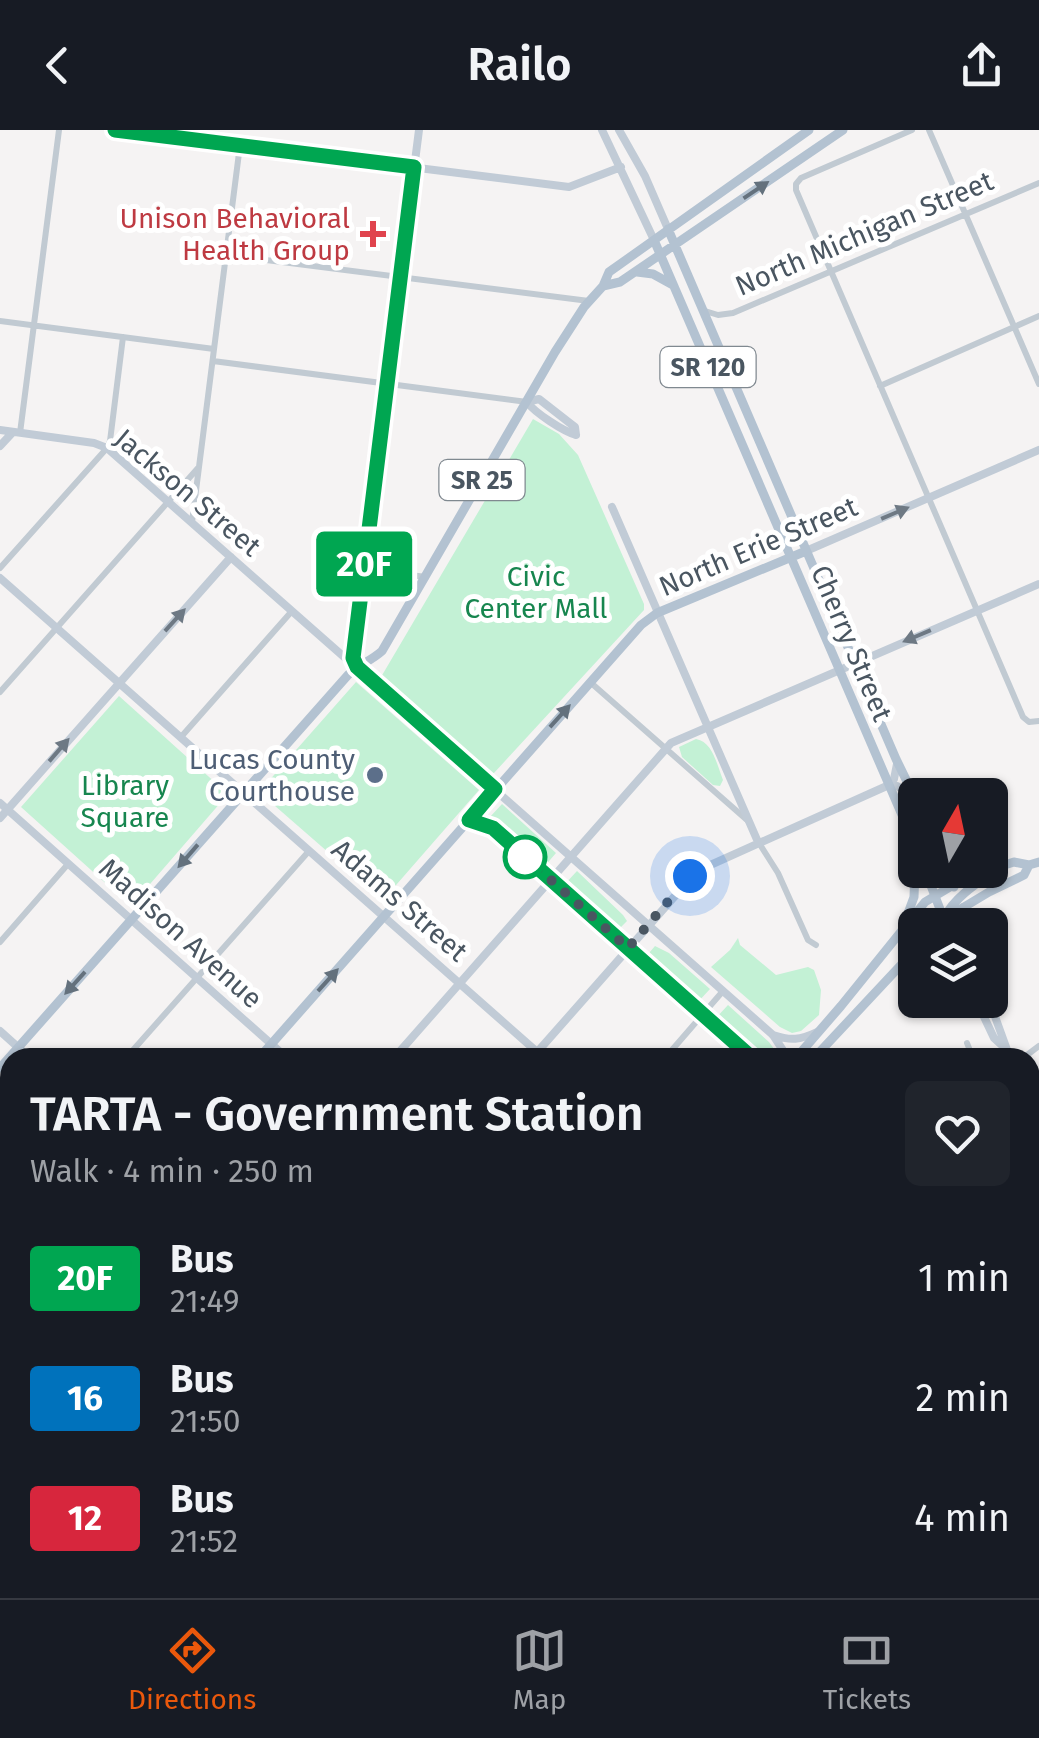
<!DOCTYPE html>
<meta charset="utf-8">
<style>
body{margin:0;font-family:"Fira Sans",sans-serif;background:#20242c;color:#f1f3f6;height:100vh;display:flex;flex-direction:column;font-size:38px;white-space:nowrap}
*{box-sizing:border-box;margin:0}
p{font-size:32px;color:#9ea1a6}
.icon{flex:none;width:55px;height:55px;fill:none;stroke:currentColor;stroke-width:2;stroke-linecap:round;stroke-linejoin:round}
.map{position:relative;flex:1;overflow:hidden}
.side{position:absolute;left:0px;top:918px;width:1040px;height:552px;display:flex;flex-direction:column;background:#171b24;border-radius:30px 30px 0 0;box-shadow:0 2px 8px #0004}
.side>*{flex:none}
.badge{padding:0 20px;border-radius:8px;font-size:35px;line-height:65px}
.needle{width:65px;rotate:9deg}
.buttons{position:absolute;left:898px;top:648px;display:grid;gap:20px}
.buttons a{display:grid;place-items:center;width:110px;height:110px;border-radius:15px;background:#171b24;box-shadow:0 2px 8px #0004;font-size:50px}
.you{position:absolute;width:50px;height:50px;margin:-25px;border:8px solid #fff;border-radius:50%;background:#1a73e8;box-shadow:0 0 0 15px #1a73e833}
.map>.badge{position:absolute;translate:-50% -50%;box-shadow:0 0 0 5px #fff}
.round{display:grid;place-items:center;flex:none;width:105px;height:105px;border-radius:15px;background:#20242c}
.headline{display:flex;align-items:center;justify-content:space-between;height:170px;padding:0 30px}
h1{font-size:48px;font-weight:600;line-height:75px}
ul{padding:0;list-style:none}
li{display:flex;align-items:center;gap:30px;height:120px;padding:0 30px}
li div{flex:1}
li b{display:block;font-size:38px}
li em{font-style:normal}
li .badge{min-width:110px;font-weight:700;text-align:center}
header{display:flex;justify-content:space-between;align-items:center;height:130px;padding:0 30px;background:#171b24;font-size:45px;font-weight:600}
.tab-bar{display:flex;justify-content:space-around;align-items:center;height:140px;border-top:2px solid #363941;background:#171b24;font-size:28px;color:#9ea1a6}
.tab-bar a{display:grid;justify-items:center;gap:5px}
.tab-bar .on{color:#ea580c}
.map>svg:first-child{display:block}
</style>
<header><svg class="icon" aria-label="back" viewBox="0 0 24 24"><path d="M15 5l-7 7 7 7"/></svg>Railo<svg class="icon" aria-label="share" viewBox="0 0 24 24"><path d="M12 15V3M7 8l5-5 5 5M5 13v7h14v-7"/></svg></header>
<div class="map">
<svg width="1039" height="1468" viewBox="0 0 1039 1468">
<rect width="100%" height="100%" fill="#f5f3f3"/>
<!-- green -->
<path fill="#c3f1d5" d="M533 289 559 304 578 325 644 474V480L494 643 490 644 381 547Z
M356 552 479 660 383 770 259 662Z
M119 566 228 664 131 776 21 677Z
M696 609C713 612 717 635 723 650L720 656 713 655 682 627 679 617Z
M502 674 556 723 544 737 489 688Z
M577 741 623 785 627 791 620 798 606 791 564 755Z
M738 808 740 815 776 845 808 837 814 840 821 860 819 885 801 901 792 903 780 897 711 837 730 820Z
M655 816 669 823 710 859 697 873 658 838 649 823Z
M728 875 769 912 780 927H760L715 889Z"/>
<!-- water -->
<path fill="#90daee" d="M1039 978V1468H965L957 1460H1030V982Z
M484 1460H925L919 1468H466Z"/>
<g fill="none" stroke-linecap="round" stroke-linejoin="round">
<!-- street -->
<path stroke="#c1cad2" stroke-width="6" d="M912 0 801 48 796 54V60L1023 587 1029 592 1039 591
M929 0 1039 254
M226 125 589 171
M705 181 718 185 733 183 1039 53
M0 191 214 219
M213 231 527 272
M880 256 1039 186
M20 303 59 0
M192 392 240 15
M0 438 107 318 110 311 123 207
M363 439 426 447
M590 552 747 690
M0 562 198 338
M181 607 292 481
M759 713 778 743 808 810 816 815
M0 812 68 734
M967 913 973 928
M126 928 309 721
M665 928 723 861
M1023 928 1039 916
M0 1070 10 1059
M231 1460 240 1468
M364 1460 374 1468
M53 1468 60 1460
M188 1468 195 1460"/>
<!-- secondary -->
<path stroke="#c1cbd6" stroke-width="8" d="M116 0 569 57 621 37
M602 0 654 110
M619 0 645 46 668 99
M527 272 539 269 571 294 575 297 576 305
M527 272C535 283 563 301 576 305
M0 300 94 313 107 318 773 905 788 928
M0 316 13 302
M612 377 758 712
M806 421 1039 320
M0 448 544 928
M356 536 353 528V517L419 0
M889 655 897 656 914 666
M0 673 287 928
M0 688 231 427
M469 690 493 698 752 928
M963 777 968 795
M976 870 994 908 1005 918
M989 870 1010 928
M0 901 30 928
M773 905C791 911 800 910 817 902
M394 928 671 613 1039 454
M532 928 697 741 889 655 894 649 897 634
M1030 963 1039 978
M0 1372 10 1361
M98 1460 107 1468"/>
<!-- primary -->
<path stroke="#b3c2d1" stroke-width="9" d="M668 99 896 629 915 668
M654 110 915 715
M637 142 653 144 673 155
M603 156 620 152 843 0
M906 709 915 737
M998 737 1014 732 1029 735
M925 740 943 787
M947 740 954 757
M907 786 914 767 915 740
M945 787C955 765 984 749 1003 735
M939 795 944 789 989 762 1024 745 1029 735 1039 732
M259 928 641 495 657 483 806 421
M796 928 841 876 925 772 955 754 988 740
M814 928 915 820
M0 938 348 545C358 535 371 531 382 521L555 222 584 177 603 156 609 142 809 0
M0 1138 10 1147
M0 1221 10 1209
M319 1468 326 1460"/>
</g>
<!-- one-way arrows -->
<defs><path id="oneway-solid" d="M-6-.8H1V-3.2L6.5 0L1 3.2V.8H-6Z" transform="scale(2.5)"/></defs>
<g fill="#64717d">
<use href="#oneway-solid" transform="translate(756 60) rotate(-34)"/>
<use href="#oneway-solid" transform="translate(560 586) rotate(-48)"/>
<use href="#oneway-solid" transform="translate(188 726) rotate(131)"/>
<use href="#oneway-solid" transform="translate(328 850) rotate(-48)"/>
<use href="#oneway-solid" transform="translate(75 853) rotate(132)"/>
</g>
<g fill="#6e7984">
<use href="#oneway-solid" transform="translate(895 383) rotate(-23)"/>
<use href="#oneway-solid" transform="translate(175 490) rotate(-48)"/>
<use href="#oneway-solid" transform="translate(917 506) rotate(157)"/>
<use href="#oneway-solid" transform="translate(59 620) rotate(-49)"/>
</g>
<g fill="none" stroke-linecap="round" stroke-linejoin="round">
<!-- line casing -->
<g stroke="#fff" stroke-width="22">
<path id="line" d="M115 0 414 37 353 528 357 537 495 659 469 690 493 698 752 928"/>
</g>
<!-- line -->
<use href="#line" stroke="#00a651" stroke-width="15"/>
<!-- walk -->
<path stroke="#4a5661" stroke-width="10" stroke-dasharray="0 18" d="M525 727 518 721 628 818 690 746"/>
</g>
<!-- markers -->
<path fill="#e0444e" stroke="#fff" stroke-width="4" d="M368 89h10v10h10v10h-10v10h-10v-10h-10v-10h10z"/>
<circle fill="#5c6f8a" stroke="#fff" stroke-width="4" cx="375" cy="645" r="10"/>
<circle fill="#fff" stroke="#00a651" stroke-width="5" cx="525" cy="727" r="20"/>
<g text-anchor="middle" stroke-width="10" stroke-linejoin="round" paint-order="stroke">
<!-- shield labels -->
<g fill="#fff" stroke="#808990" stroke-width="2.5">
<rect x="660.5" y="217" width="95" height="40" rx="8"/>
<rect x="439.5" y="330" width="85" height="40" rx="8"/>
</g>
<g font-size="25" font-weight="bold" fill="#4a5661">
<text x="708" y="246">SR 120</text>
<text x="482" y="359">SR 25</text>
</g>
<!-- health labels -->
<g font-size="28" fill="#be3a42" stroke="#fff" text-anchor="end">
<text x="350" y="98">Unison Behavioral<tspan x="350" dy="32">Health Group</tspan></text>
</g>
<!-- street labels -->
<g font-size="28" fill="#4a5661" stroke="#fff">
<text transform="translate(864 103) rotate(-23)" y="10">North Michigan Street</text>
<text transform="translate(188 362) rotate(40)" y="10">Jackson Street</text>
<text transform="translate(758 416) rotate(-23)" y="10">North Erie Street</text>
<text transform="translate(852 513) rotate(67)" y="10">Cherry Street</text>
<text transform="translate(400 770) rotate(41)" y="10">Adams Street</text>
<text transform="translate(181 803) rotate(42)" y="10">Madison Avenue</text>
</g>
<!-- park labels -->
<g font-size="28" fill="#17864f" stroke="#fff">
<text x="536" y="456">Civic<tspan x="536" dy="32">Center Mall</tspan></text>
<text x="125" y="665">Library<tspan x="125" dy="32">Square</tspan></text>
</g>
<!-- service labels -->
<g font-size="28" fill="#4e5e75" stroke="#fff" text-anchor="end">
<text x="355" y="639">Lucas County<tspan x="355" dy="32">Courthouse</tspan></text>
</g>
</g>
</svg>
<div class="buttons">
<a><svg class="needle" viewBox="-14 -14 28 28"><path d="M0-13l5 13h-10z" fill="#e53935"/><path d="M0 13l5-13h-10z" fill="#9ea1a6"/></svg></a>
<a><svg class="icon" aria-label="layers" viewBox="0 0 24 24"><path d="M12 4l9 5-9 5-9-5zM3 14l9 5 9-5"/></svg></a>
</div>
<div class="you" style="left:690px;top:746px"></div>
<b class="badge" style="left:364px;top:434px;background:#00a651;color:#fff">20F</b>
<section class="side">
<div class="headline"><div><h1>TARTA - Government Station</h1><p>Walk · 4 min · 250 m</p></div><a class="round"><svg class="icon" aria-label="heart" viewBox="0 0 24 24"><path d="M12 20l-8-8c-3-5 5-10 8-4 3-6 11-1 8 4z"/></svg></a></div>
<ul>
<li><span class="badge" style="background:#00a651;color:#fff">20F</span><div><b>Bus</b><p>21:49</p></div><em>1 min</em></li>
<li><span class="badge" style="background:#0072bc;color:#fff">16</span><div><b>Bus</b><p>21:50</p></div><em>2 min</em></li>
<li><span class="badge" style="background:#d7263d;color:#fff">12</span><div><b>Bus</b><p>21:52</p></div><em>4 min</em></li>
</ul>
</section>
</div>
<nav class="tab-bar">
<a class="on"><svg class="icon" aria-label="directions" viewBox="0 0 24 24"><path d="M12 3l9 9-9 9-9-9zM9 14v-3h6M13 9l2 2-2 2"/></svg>Directions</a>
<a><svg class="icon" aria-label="map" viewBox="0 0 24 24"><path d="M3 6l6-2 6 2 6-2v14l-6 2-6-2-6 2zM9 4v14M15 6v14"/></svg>Map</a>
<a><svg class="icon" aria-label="tickets" viewBox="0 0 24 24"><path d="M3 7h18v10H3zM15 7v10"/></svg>Tickets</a>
</nav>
